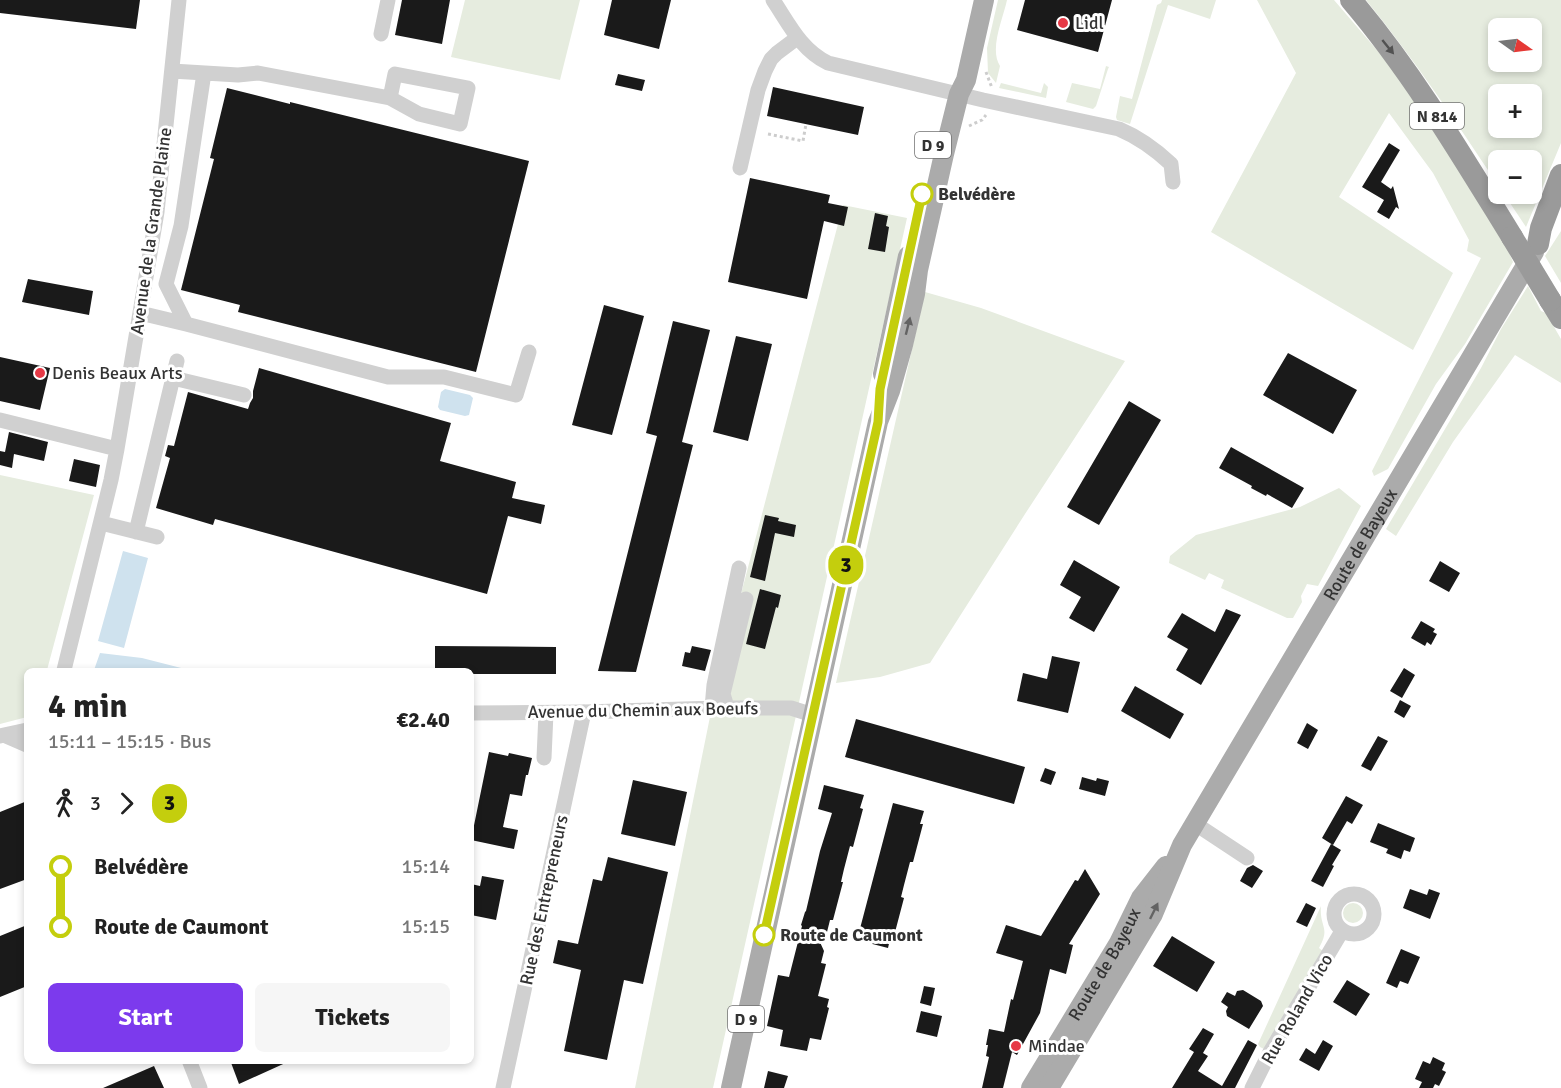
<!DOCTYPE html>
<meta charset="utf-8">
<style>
body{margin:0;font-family:Signika,sans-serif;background:#f6f6f6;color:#222;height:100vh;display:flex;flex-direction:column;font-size:22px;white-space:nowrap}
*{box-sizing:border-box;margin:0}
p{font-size:20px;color:#767676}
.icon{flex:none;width:33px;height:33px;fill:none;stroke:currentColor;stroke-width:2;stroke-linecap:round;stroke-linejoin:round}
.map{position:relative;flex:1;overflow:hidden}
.side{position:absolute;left:24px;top:668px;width:450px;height:396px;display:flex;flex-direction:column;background:#fff;border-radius:9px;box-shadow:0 3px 9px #0003}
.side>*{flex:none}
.badge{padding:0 12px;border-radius:20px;font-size:21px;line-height:39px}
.needle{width:39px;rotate:104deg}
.fabs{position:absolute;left:1488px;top:18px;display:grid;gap:12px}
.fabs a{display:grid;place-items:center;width:54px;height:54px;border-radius:9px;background:#fff;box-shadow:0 3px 9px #0003;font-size:30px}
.map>.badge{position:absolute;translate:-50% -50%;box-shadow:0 0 0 3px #fff}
.legs{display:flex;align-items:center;gap:9px;height:66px;padding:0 24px;font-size:20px}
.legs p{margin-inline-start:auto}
.head{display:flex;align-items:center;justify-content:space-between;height:102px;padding:0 24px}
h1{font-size:33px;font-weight:700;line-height:45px}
.cta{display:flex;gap:12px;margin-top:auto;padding:12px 24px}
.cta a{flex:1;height:69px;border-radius:9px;background:#7c3aed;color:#fff;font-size:24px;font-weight:700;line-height:69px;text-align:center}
.cta a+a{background:#f6f6f6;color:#222}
ul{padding:0 24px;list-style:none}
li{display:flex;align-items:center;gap:21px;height:60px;font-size:22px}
li i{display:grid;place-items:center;width:9px;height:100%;margin:0 8px;background:currentColor}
li i::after{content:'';width:15px;height:15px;margin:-8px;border:4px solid;border-radius:50%;background:#fff}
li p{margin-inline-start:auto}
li:first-child i{background:linear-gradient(#0000 50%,currentColor 0)}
li:last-child i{background:linear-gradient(currentColor 50%,#0000 0)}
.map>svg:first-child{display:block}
</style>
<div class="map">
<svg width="1561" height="1088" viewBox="0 0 1561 1088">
<rect width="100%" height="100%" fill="#fff"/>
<!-- green -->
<path fill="#e6ecdf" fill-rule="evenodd" d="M465 0H580L560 80 451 57Z
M998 0H1007C1003 19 989 49 1000 66L996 83 988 73 987 48Z
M1162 0H1216L1210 19 1168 5 1130 124 1117 120 1116 117 1120 96 1132 99 1157 5 1161 3Z
M1257 0H1334L1394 70 1440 137 1508 250 1513 262 1465 344 1436 384 1388 469 1374 476 1372 471 1481 258 1467 251 1469 240 1433 173 1389 113 1339 197 1453 273 1413 350 1211 232 1296 73Z
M1366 0H1561V143L1526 227 1504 194H1532V160H1498V185C1456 122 1414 59 1366 0ZM1498 28H1532V62H1498ZM1532 94V128H1498V94Z
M1106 66 1109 67 1108 69 1096 106 1093 109 1066 102 1072 83 1100 89Z
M1001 83 1041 93 1044 83 1048 87 1046 98 999 88Z
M843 205 907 218 713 1088H635L714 697Z
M1561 231V283L1545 256Z
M1528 286 1541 311 1546 313 1561 339V383L1515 355 1453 442 1396 536 1386 529 1481 368 1501 329Z
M925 292 981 308 1125 361 1025 514 930 663 880 677 836 683Z
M0 475 94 495 47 670H27V717L0 724Z
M1339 488 1361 506 1318 586 1307 584 1301 596 1302 602 1293 618H1287L1221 588 1224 580 1209 573 1205 580 1169 563 1170 556 1196 535 1300 507Z
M1343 913a10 10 0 1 1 20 0a10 10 0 1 1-20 0Z
M1321 906C1319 927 1331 927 1319 948L1323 951 1264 1049 1260 1047 1258 1044Z"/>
<!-- water -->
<path fill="#cfe2ee" d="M445 389 470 395 473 398 469 415 465 416 440 410 438 407 441 392Z
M123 551 148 558 124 648 98 641Z
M100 653 142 658 189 670H94Z"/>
<!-- building -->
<path fill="#1a1a1a" d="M0 0H140L136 29 0 13Z
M402 0H450L442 44 395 35Z
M612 0H671L659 49 604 35Z
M1025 0H1112L1098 52 1017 30Z
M618 74 645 80 642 91 615 85Z
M773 87 864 107 858 135 767 116Z
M227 88 290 104V102L529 161 476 372 238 312 240 305 181 290 214 159 210 158Z
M1389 143 1400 150 1381 182 1391 189 1393 186 1399 209 1396 207 1389 219 1377 212 1384 200 1362 187Z
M750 178 830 195 828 203 848 207 844 226 824 221 807 299 728 282Z
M875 213 888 216 886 226 889 227 885 252 868 249Z
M28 279 93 291 89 315 22 302Z
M604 305 644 316 612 435 572 425Z
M673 321 710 330 682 442 693 445 636 672 598 671 657 436 646 433Z
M736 336 772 344 748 441 713 432Z
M1288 353 1357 390 1333 434 1263 395Z
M0 357 50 368 40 410 0 401Z
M259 368 451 423 440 461 516 482 512 498 545 505 541 524 508 516 487 594 215 519 213 525 156 508 170 458 165 456 168 445 174 446 188 392 248 409 250 403 253 398V391Z
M1129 401 1161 420 1099 525 1067 507Z
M9 432 48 442 44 461 14 454 12 468 0 465V451L5 452Z
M1231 447 1304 488 1292 508 1267 494 1266 496 1251 488 1252 486 1219 468Z
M74 459 100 465 96 487 69 481Z
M765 515 779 518 778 521 796 525 794 537 775 533 765 581 750 577Z
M1074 560 1120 587 1094 632 1069 618 1081 597 1060 585Z
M1440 561 1460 573 1449 592 1429 581Z
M760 589 781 595 778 608 776 607 765 649 746 644Z
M1226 609 1241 615 1201 685 1176 670 1188 649 1167 637 1182 613 1215 632Z
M1421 621 1435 629 1433 632 1437 634 1431 645 1427 642 1425 646 1411 638Z
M435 646 556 647V674H471V670H435Z
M692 646 711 650 705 671 682 666 685 652 690 653Z
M1052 656 1080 662 1068 713 1017 701 1023 673 1047 679Z
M1404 668 1415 675 1402 698 1390 691Z
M1135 686 1184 714 1170 739 1121 711Z
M1400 700 1411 706 1404 718 1394 712Z
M856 719 1025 767 1014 804 845 757Z
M1307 723 1318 730 1308 749 1297 743Z
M1378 736 1388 741 1371 771 1361 766Z
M489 752 508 756 509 753 532 758 528 775H526L522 796 510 794 503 827 518 830 514 849 471 840Z
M1045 768 1056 772 1051 785 1040 781Z
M1082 777 1096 781 1097 778 1109 781 1105 796 1079 789Z
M633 780 687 792 675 846 621 834Z
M824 785 864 795 860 808 863 809 853 847 850 846 844 869 841 882H843L833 920H830L827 932 814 929 824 951 821 963 826 964 818 996 829 999 827 1007 829 1008 821 1040 810 1038 807 1051 780 1046 783 1030 767 1026 778 975 789 977 802 926 801 925 805 912 806 911 820 851 832 813 818 809Z
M1346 796 1363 805 1352 824 1347 821 1333 845 1322 838Z
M27 801V879L0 889V812Z
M893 803 924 811 920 824H923L913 862H910L904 885 901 897 904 898 894 936 891 935 888 948 857 940Z
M1378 823 1415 838 1410 852 1404 850 1401 859 1386 853 1388 849 1370 842Z
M1331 844 1341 850 1332 865 1334 866 1323 887 1311 881Z
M608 857 668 872 643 984 624 980 607 1060 564 1051 581 970 553 963 558 940 578 944 593 879 602 881Z
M1253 865 1263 871 1252 888 1240 881 1247 868Z
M1085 869 1100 894 1069 944 1073 945 1066 974 1050 969 1040 1013 1017 1055 1012 1052 1003 1088H982L989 1057 986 1056 988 1045H986L989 1029 1004 1032 1011 999 1013 1000 1023 961 996 953 1006 925 1041 936 1075 880 1078 881Z
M482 876 504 880 496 920 471 915V884L480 886Z
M1410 889 1427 895 1429 889 1440 893 1430 919 1403 908Z
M1306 903 1316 908 1307 927 1296 922Z
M27 925V986L0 997V936Z
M1172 936 1215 962 1197 992 1153 966Z
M1401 949 1420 957 1408 984 1400 981 1397 988 1386 983Z
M1347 980 1370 994 1356 1016 1333 1002Z
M924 986 935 988 931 1006 920 1003Z
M1243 990 1261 1001 1263 1006 1249 1029 1227 1016 1226 1011 1228 1007 1221 1002 1227 992 1235 996 1237 991Z
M921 1011 942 1016 937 1037 916 1032Z
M1203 1028 1214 1034 1203 1053 1208 1056 1198 1071 1222 1086 1248 1040 1257 1045 1235 1088H1172L1194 1052 1189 1049Z
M1323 1040 1333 1046 1319 1071 1299 1060 1306 1048 1315 1054Z
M1433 1057 1445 1063 1442 1070 1446 1072 1439 1086 1435 1084 1433 1088H1419L1422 1082 1415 1079 1423 1061 1430 1064Z
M230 1060H292L239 1084Z
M154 1066 164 1088H103Z
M768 1071 788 1076 784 1088H764Z"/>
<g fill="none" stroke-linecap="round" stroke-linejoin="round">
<!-- path -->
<path stroke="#cdcdcd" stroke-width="3" stroke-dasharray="3 3" stroke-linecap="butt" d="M986 72 992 88
M969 126 982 120 986 115
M768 134 803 141 806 124"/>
<!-- minor -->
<path stroke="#d0d0d0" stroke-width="15" d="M773 0C789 24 801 50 828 63L983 100 1119 129C1138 137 1156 150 1171 164L1173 182
M381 34 388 0
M172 71 238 75 258 73 390 98 419 114 460 124 468 88 395 74 390 98
M740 168 758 90 765 71 771 59 777 53 797 38
M140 313 186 324 388 377H444L516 395 529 352
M186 324 166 284 181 226 204 73
M173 378 244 395
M0 420 117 449
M101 523 157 537
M136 532 177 361
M64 670 111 480 117 449 157 212 179 0
M727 707 723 694 746 599
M712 708 714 685 739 568
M471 713 584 712 716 708H791L813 715
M4 735 27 745
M0 736 27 730
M544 758 546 713
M1194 823 1247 858
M1334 914a20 20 0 1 1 40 0a20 20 0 1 1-40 0Z
M189 1060 200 1088
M503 1088 584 712
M1252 1088 1270 1052 1342 931"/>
<!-- major -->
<g stroke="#ababab" stroke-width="20">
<path d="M883 374 908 256"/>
<path d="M731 1088 878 422 890 391 903 345 915 294 918 270 944 154 959 94 966 80 984 0"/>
<path id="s1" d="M1031 1088 1119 943 1141 898 1166 866"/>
<path id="s2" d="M1049 1088 1153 914 1182 845 1534 252"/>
</g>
<!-- highway -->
<path stroke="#9a9a9a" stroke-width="22" d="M1351 0C1413 73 1462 156 1512 237
M1538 244 1541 228 1561 175
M1550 300 1561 318"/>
<!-- highway-bridge -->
<path stroke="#9a9a9a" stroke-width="22" d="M1512 237 1550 300"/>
</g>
<!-- one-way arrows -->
<defs><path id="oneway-solid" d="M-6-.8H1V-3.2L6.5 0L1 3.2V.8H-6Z" transform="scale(1.5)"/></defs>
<use fill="#525252" href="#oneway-solid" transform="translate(1388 47) rotate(51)"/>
<g fill="#636363">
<use href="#oneway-solid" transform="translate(908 326) rotate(-76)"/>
<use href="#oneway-solid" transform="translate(1154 911) rotate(-64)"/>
</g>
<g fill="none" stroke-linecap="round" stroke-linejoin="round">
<!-- line-1 casing -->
<g stroke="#fff" stroke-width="14">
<path id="line-1" d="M764 935 878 422 880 389 922 194"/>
</g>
<!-- line-1 -->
<use href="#line-1" stroke="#c4ce0d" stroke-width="9"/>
</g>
<!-- markers -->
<g fill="#e63946" stroke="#fff" stroke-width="2">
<circle cx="1063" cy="23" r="6"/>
<circle cx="40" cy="373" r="6"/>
<circle cx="1016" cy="1046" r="6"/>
</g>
<g fill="#fff" stroke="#c4ce0d" stroke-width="3">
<circle cx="922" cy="194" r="10"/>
<circle cx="764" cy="935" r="10"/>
</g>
<g text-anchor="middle" stroke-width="6" stroke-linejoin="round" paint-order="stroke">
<!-- shield labels -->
<g fill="#fff" stroke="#707070" stroke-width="1.5">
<rect x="1410" y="103" width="54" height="26" rx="4.5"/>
<rect x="915" y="132" width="36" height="26" rx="4.5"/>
<rect x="728" y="1006" width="36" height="26" rx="4.5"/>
</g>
<g font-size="16" font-weight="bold" fill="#333">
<text x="1437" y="122">N 814</text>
<text x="933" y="151">D 9</text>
<text x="746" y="1025">D 9</text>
</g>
<!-- poi labels -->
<g font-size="18" fill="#333" stroke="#fff" text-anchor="start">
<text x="1075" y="29">Lidl</text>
<text x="52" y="379">Denis Beaux Arts</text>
<text x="1028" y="1052">Mindae</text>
</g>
<!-- stop labels -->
<g font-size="18" font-weight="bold" fill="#333" stroke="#fff" text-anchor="start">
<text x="938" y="200">Belvédère</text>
<text x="780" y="941">Route de Caumont</text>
</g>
<!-- street labels -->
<g font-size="18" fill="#333" stroke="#fff">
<text transform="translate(151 231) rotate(-82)" y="6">Avenue de la Grande Plaine</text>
<text dy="6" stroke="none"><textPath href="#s2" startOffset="627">Route de Bayeux</textPath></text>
<text transform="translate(643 710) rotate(-1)" y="6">Avenue du Chemin aux Boeufs</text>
<text transform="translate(544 900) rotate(-78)" y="6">Rue des Entrepreneurs</text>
<text dy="6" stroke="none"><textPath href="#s1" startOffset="144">Route de Bayeux</textPath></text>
<text transform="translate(1297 1009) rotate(-60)" y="6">Rue Roland Vico</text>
</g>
</g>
</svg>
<div class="fabs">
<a><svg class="needle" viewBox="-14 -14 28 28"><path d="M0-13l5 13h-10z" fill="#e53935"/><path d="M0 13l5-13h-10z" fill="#767676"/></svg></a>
<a>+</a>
<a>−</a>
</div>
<b class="badge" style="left:846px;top:565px;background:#c4ce0d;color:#111">3</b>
<section class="side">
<div class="head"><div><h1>4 min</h1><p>15:11 – 15:15 · Bus</p></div><b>€2.40</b></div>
<div class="legs"><svg class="icon" aria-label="walk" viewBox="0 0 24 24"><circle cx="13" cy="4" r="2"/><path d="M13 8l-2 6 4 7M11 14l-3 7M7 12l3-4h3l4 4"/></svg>3<svg class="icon" aria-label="forward" viewBox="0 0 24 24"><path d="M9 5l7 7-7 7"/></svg><b class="badge" style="background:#c4ce0d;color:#111">3</b></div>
<ul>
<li><i style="color:#c4ce0d"></i><b>Belvédère</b><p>15:14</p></li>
<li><i style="color:#c4ce0d"></i><b>Route de Caumont</b><p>15:15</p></li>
</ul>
<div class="cta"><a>Start</a><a>Tickets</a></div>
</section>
</div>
